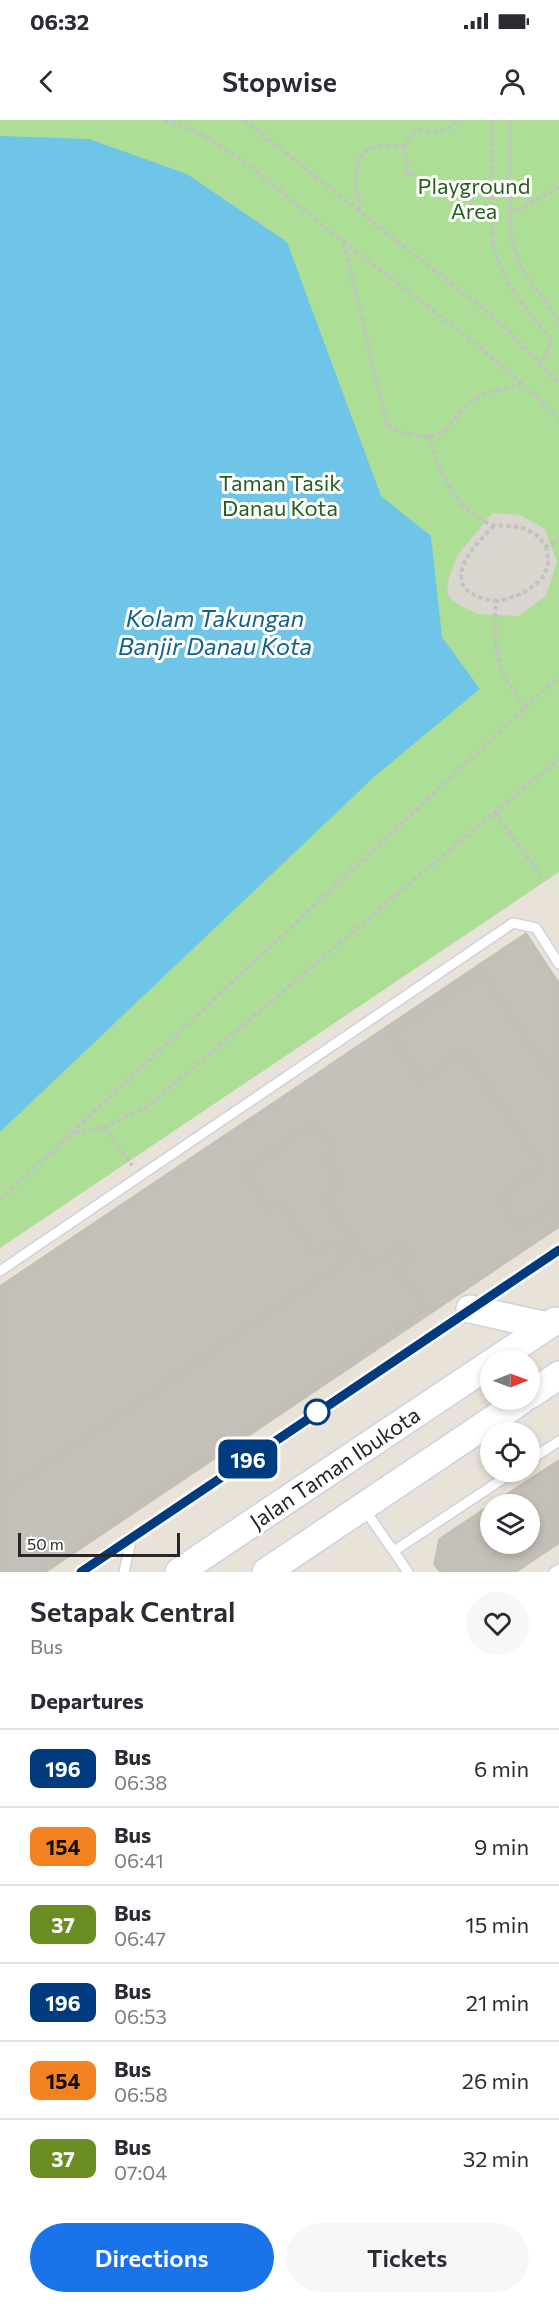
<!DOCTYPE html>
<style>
body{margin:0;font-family:Commissioner,sans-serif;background:#f7f7f7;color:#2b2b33;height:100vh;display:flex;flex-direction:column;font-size:22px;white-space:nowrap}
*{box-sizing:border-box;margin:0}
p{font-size:20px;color:#7c7c81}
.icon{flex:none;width:33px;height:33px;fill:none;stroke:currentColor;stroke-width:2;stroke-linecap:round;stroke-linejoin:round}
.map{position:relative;height:1452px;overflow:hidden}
.drawer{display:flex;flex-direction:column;background:#fff;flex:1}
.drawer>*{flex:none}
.badge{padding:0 12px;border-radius:9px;font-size:21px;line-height:39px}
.needle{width:39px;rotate:89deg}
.tools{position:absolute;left:480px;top:1230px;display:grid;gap:12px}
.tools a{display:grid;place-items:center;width:60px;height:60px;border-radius:50%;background:#fff;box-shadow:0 3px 9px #0003;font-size:30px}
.scale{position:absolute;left:18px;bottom:15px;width:162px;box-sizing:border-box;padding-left:6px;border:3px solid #262626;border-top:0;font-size:16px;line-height:21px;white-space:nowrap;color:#262626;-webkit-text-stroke:4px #fff;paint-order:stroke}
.map>.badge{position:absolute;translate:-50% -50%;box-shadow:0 0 0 3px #fff}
h2{padding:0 30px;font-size:22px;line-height:54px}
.round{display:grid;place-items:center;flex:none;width:63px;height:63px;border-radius:32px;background:#f7f7f7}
.overview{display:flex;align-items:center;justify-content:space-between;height:102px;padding:0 30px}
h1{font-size:28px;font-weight:600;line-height:45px}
.button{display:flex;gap:12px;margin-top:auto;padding:12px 30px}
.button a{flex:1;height:69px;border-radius:36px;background:#1a73e8;color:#fff;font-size:24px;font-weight:600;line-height:69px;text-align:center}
.button a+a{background:#f7f7f7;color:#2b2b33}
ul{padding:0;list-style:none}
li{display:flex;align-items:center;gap:18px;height:78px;padding:0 30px;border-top:2px solid #e1e1e2}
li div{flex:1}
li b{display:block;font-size:22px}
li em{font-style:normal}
li .badge{min-width:66px;font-weight:700;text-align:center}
.status{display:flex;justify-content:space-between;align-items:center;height:42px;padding:0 30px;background:#fff;direction:ltr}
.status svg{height:16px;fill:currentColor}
header{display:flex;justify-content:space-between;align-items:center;height:78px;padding:0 30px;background:#fff;font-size:27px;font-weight:600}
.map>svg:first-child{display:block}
</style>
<div class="status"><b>06:32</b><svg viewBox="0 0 49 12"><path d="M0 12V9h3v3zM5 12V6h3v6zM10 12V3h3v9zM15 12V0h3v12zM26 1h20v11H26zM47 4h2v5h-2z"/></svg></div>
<header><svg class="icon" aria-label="back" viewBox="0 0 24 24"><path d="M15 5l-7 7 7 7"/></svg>Stopwise<svg class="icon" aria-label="person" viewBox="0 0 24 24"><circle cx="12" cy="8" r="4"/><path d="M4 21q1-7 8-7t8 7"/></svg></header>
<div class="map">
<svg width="559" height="1452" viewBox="0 0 559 1452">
<rect width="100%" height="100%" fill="#e9e2d8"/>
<!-- green -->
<path fill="#adde96" d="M0 0H559V752L0 1128Z"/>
<!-- plaza -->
<path fill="#d9d5cf" d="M492 393 521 395 545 409 557 442 546 476 519 496 477 494 453 481 447 473 449 458 457 436Z"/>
<!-- water -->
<path fill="#6ec5e8" d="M0 16 89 19 187 54 287 122 381 376 431 416 442 517 480 569 374 657 0 1012Z"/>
<!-- building -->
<path fill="#c4bfb8" stroke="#c4beb2" stroke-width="1.5" d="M526 813 559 863V1107L46 1452H0V1166Z
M481 852 559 966V1082L520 1109 498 1077 542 1046 463 931 422 960 391 915Z
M315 1002 334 1030 323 1038 341 1064 323 1077 370 1147 402 1125 412 1140 399 1150 426 1189 42 1452H0V1376L348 1139 335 1121 315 1135 279 1081 268 1088 244 1051Z
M559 1340V1423L516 1452H440L434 1444 439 1419 490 1385V1424H530V1384H492Z"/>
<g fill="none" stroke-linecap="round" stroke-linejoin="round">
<!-- service casing -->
<g stroke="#ced1df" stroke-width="12">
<path id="service" d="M0 1151 513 803 536 808 559 844
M530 1340 559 1321
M365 1390 408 1452
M394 1431 513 1352
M81 1452 559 1130
M124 1452 132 1417
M554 1452 559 1449"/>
</g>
<!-- secondary casing -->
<g stroke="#ced1df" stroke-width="30">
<path id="secondary" d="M470 1189 547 1206
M496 1240 555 1201
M530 1275 559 1255
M179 1452 490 1244
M266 1452 522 1280"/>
</g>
<!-- path -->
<path stroke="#c2c2c2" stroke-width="4" stroke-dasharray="4.5 3" stroke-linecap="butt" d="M164 0C222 15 276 69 322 105 403 168 486 227 559 298
M244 0 502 204 559 263
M492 0 493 125 506 160 530 194 550 217 549 228 541 242
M510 0V91L519 90 559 67
M403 27C418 0 423 16 444 10 450 8 456 3 462 0
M360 90C353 49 350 19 403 27L408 43 405 54H414L424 58 437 72 459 76 478 89 492 86
M510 91 511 119 523 151 559 201
M344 123 387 305C401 314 429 322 444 311 455 303 460 289 473 280 486 271 506 268 521 266
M428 316C442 353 452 388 492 405 496 406 501 405 506 406 523 406 537 412 546 426L559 420
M494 406C466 432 436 472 496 481
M526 587C495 551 493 526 496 481 516 478 548 465 548 440 548 436 546 430 546 426
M495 693 541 756
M104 1007 132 1045
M74 1013 104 1007 147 987 421 754 559 639
M0 1080 559 556"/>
<!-- service -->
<use href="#service" stroke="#fff" stroke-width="9"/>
<!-- secondary -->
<use href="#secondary" stroke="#fff" stroke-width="27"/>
</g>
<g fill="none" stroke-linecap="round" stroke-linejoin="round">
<!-- line casing -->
<g stroke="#fff" stroke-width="14">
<path id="line" d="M81 1452 559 1130"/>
</g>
<!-- line -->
<use href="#line" stroke="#003b80" stroke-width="9"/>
</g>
<!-- markers -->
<circle fill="#fff" stroke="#003b80" stroke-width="3" cx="317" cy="1292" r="12"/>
<g text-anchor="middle" stroke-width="6" stroke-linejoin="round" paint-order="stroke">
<!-- park labels -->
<g font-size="22" fill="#285e1c" stroke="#fff">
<text x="474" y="74">Playground<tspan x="474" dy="25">Area</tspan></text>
<text x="280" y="371">Taman Tasik<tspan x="280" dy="25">Danau Kota</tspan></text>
</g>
<!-- street labels -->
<g font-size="22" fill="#262626" stroke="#fff">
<text transform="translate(335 1348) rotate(-34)" y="8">Jalan Taman Ibukota</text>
</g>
<!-- water labels -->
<g font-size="24" font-style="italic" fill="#13618e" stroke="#fff">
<text x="215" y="507">Kolam Takungan<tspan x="215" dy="28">Banjir Danau Kota</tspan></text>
</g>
</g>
</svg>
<div class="tools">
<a><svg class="needle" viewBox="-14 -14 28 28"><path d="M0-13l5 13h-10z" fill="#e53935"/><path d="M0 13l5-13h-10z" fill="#7c7c81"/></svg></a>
<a><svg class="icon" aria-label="locate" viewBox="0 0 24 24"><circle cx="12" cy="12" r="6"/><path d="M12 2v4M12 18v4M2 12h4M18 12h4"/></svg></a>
<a><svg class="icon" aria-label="layers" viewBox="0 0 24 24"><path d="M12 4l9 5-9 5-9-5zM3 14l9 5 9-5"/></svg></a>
</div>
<div class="scale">50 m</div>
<b class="badge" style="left:248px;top:1339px;background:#003b80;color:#fff">196</b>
</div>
<section class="drawer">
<div class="overview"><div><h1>Setapak Central</h1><p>Bus</p></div><a class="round"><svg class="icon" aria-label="heart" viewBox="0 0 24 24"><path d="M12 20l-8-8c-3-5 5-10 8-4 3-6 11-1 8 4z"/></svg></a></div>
<h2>Departures</h2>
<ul>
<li><span class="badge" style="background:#003b80;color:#fff">196</span><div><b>Bus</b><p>06:38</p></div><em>6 min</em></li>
<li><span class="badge" style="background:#f58220;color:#111">154</span><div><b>Bus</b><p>06:41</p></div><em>9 min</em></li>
<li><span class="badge" style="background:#6b8e23;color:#fff">37</span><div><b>Bus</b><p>06:47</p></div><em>15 min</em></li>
<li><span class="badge" style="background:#003b80;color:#fff">196</span><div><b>Bus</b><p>06:53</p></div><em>21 min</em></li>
<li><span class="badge" style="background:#f58220;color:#111">154</span><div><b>Bus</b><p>06:58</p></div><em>26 min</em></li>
<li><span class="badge" style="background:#6b8e23;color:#fff">37</span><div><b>Bus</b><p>07:04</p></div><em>32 min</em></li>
</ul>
<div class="button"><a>Directions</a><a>Tickets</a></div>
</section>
